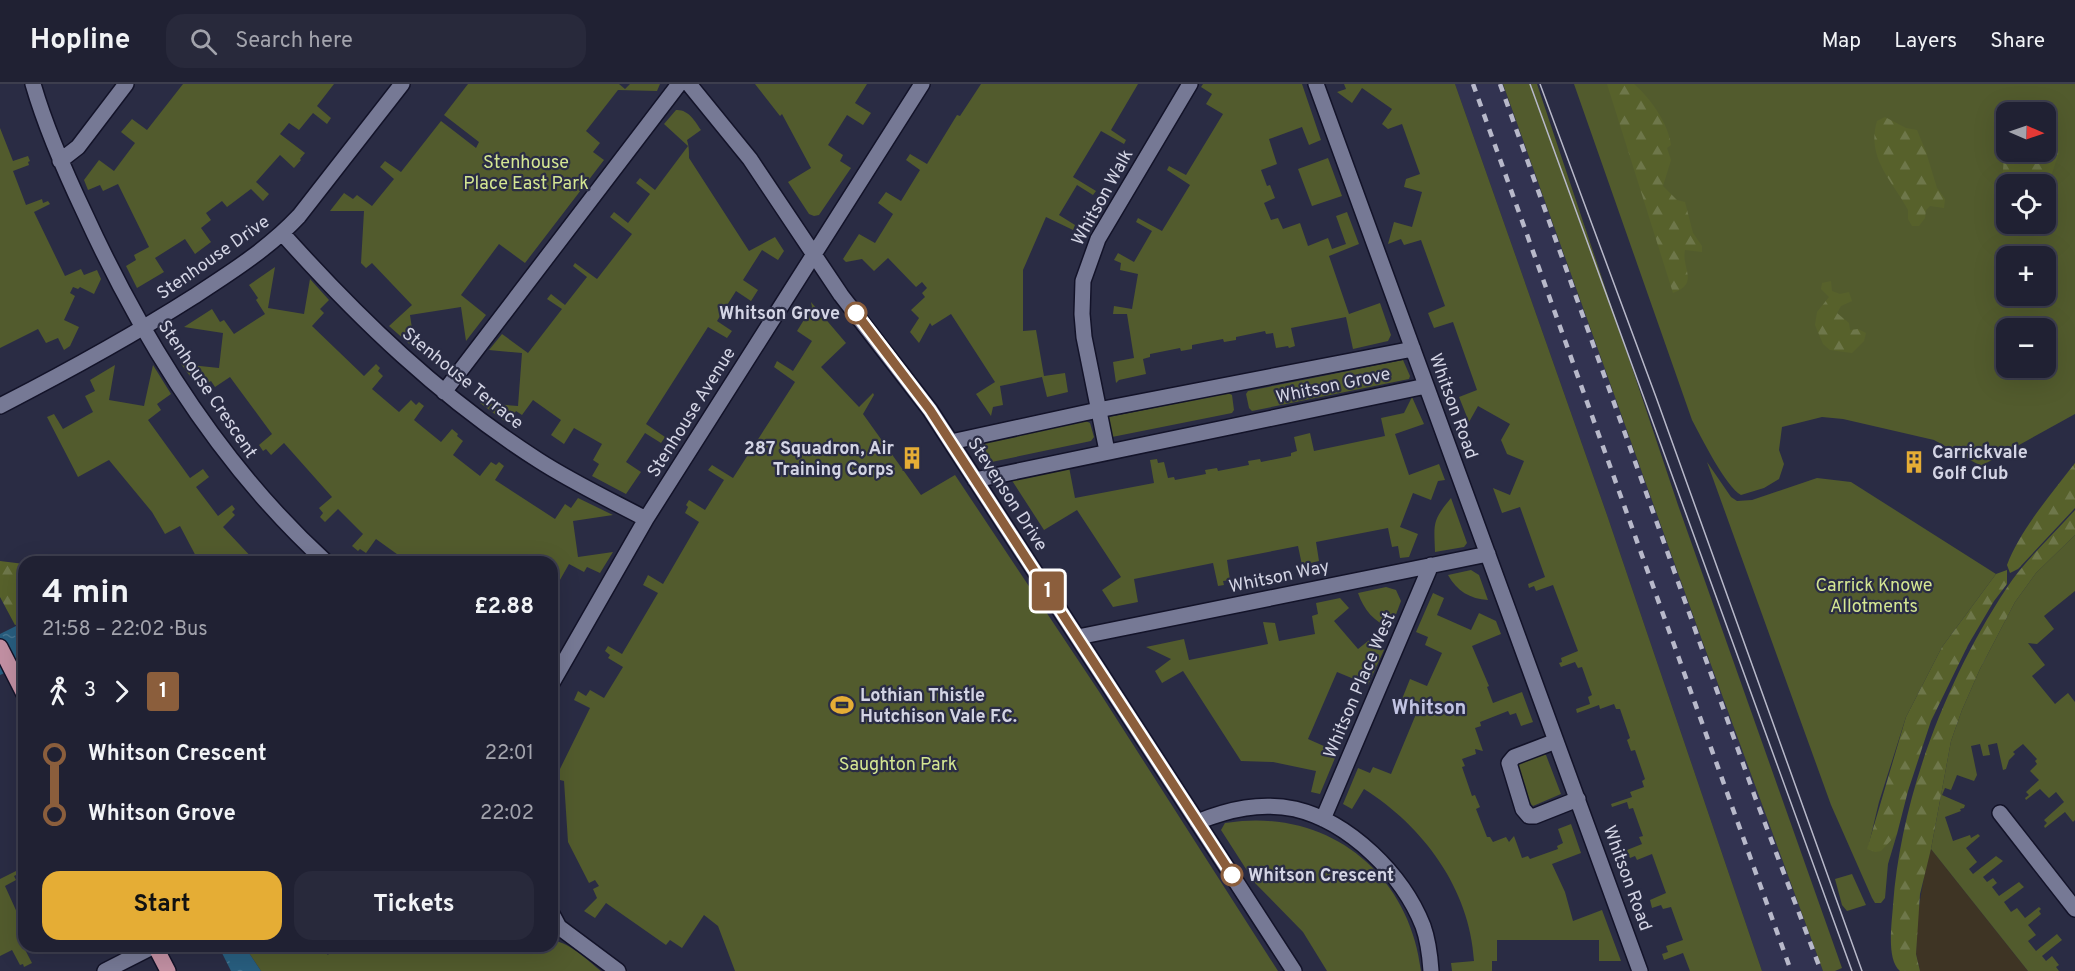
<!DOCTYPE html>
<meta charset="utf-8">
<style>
body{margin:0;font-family:Overpass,sans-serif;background:#28293b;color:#f1f3f6;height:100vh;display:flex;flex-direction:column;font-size:22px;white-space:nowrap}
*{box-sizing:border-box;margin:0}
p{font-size:20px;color:#a2a3ac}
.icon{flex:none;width:33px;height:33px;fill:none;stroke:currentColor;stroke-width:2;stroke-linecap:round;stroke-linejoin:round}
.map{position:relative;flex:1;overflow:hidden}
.sheet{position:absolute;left:18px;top:472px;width:540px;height:396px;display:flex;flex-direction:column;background:#202133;border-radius:18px;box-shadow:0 6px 24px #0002,0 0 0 2px #3d3e4e}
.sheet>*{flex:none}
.badge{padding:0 12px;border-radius:4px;font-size:21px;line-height:39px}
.needle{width:39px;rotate:92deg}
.tools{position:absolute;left:1996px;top:18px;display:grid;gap:12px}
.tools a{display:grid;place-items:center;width:60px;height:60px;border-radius:12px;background:#202133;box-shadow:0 6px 24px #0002,0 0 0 2px #3d3e4e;font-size:30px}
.map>.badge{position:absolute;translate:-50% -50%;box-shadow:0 0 0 3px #fff}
.legs{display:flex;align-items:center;gap:9px;height:66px;padding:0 24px;font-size:20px}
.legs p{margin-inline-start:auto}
.head{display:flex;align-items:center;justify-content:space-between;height:102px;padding:0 24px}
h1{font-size:33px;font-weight:700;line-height:45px}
.primary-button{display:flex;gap:12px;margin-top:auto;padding:12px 24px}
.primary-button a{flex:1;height:69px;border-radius:18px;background:#e5ad35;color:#111;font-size:24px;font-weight:700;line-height:69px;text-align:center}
.primary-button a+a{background:#28293b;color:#f1f3f6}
ul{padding:0 24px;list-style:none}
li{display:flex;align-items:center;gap:21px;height:60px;font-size:22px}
li i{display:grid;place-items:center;width:9px;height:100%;margin:0 8px;background:currentColor}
li i::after{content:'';width:15px;height:15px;margin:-8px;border:4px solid;border-radius:50%;background:#202133}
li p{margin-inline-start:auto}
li:first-child i{background:linear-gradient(#0000 50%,currentColor 0)}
li:last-child i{background:linear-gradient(currentColor 50%,#0000 0)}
header{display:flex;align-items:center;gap:36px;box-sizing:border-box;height:84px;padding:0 30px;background:#202133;border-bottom:2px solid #3d3e4e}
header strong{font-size:28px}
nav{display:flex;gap:33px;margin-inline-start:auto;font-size:21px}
.search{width:420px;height:54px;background:#28293b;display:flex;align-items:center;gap:15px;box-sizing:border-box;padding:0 21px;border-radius:18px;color:#a2a3ac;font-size:22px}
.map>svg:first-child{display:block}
</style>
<header>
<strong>Hopline</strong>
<div class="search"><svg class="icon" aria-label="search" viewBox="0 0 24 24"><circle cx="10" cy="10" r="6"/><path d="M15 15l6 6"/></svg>Search here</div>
<nav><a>Map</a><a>Layers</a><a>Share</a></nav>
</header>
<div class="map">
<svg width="2075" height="887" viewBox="0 0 2075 887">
<defs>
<pattern id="forest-firs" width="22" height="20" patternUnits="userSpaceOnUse" patternTransform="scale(1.5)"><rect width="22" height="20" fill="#57612b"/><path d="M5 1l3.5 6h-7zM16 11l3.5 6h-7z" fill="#6e774a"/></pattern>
<pattern id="water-ripples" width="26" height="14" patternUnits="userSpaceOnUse" patternTransform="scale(1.5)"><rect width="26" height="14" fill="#285e7f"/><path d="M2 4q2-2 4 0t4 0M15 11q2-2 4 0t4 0" fill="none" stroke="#467491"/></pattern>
</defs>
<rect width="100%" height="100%" fill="#2a2c44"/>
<!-- commercial -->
<path fill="#3e3424" d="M1931 765 2028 887H1920L1916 870 1917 835 1925 787Z"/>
<!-- built -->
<path fill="#323351" d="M1455 0H1503L1703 559 1823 887H1762L1607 431Z"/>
<!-- green -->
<path fill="#525b2d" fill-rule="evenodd" d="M183 0H334L317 22 331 34 327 40 313 29 299 46 289 39 280 50 305 69 300 75 301 76 294 84 280 71 256 98 269 110 263 117 251 105 227 123 222 117 206 129 211 136 201 144 211 158 195 170 185 155 155 174 164 188 137 204 126 182 136 176 134 171 149 163 118 100 103 107 100 101 88 106 84 96 99 76 114 87 135 59 121 48 132 35 147 46Z
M468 0H619L625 5 630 0H660L657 7 618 6 586 47 600 59 593 68 604 76 525 179 499 160 461 211 486 231 466 257 461 223 410 231 415 265 389 242 412 221 372 179 366 184 361 179 364 127H330L344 109 353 115 357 111 372 122 394 95 380 83 385 77 401 88 441 37 476 64 479 58 444 31Z
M755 0H867L855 19 871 29 863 41 847 31 828 61 843 71 840 77 851 84 819 131 814 132 809 130 788 98 811 84 782 30 780 32Z
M981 0H1138L1111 46 1126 56 1124 60 1101 47 1073 93 1096 107 1093 111 1077 101 1059 131 1075 141 1073 146 1046 133 1023 186V247L1036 246 1044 292 1065 289 1068 308 1047 313 1042 293 1000 302 1003 321 993 323 991 332 976 310 995 298 951 230 932 242 930 239 919 259 910 248 919 234 911 226 925 213 922 209 927 204 922 198 916 203 888 174 874 187 862 175 846 178 843 175 859 150 875 159 893 130 878 119 886 108 901 117 920 86 906 76 910 70 927 80 957 31 960 32Z
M1203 0H1302L1321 56 1309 61 1302 43 1269 55 1277 80 1261 86 1267 102 1270 101 1275 114 1264 119 1271 136 1278 134 1283 145 1300 139 1308 162 1328 154 1332 165 1346 160 1336 132 1347 128 1359 160 1329 172 1349 230 1380 219 1391 251 1388 257 1353 265 1346 233 1291 244 1295 262 1289 264 1288 262 1276 264 1273 249 1266 250 1265 247 1236 253V256L1224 258 1223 255 1192 261V265L1181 267 1180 264 1150 270V273L1143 275 1146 290 1119 296 1116 299 1113 278 1134 274 1127 230H1113L1114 222 1132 225 1138 190 1120 186 1121 179 1114 176 1118 169 1134 178 1152 147 1136 138 1138 134 1162 147 1190 101 1167 86 1169 82 1186 91 1223 30 1206 20 1212 10 1201 3Z
M1344 0H1455L1607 431 1762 887H1690L1683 869 1664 876 1662 870 1668 868 1666 862 1683 856 1671 823 1663 825 1661 821 1652 824 1650 816 1666 809 1652 770 1637 776 1635 772 1630 774 1627 766 1642 760 1639 753 1643 752 1633 724 1629 725 1627 718 1612 723 1611 720 1632 713 1630 708 1644 703 1642 697 1645 695 1635 666 1631 667 1627 656 1630 654 1620 625H1616L1614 620 1600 625 1599 621 1577 629 1576 625 1590 620 1588 613 1592 611 1582 583 1578 584 1575 578 1561 583 1559 579 1562 578 1561 574 1578 567 1553 501 1536 507 1534 502 1529 504 1528 500 1545 493 1520 423 1502 429 1493 404 1510 411 1524 377 1507 370 1501 356 1510 340 1478 322 1469 338 1459 313 1477 306 1453 238 1434 244 1428 229 1445 222 1421 156 1404 161 1401 155 1388 160 1394 138 1412 143 1422 108 1404 103 1406 95 1420 90 1402 40 1388 45 1382 40 1392 25 1362 4 1352 19 1337 8 1346 5Z
M1503 0H1537L1678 421 1842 884 1835 887H1823L1703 559Z
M1574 0H2075V330L1981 382 1934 356 1843 335 1822 333 1782 343 1779 366 1784 380 1779 395 1764 404 1741 411C1726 403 1701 353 1692 336ZM2007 28H2046V68H2007ZM2007 100H2046V140H2007ZM2007 172H2046V212H2007ZM2007 244H2046V284H2007Z
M676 26C688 25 695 37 701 46L687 56C689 62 689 68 689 74L749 167 775 153 784 167 778 176 762 166 743 196 758 206 751 217 736 207 717 237 732 247 727 254 708 243 646 340 665 353 661 359 645 349 626 378 641 388 626 410 592 392 599 380 593 376 602 360 574 344 564 360 551 351 561 336 533 316 522 331 516 327 507 339 480 319 518 322 522 269 489 266 502 250 528 269 562 225 547 215 551 210 565 221 587 193 573 182 575 179 597 195 632 150 610 133 614 128 628 139 650 110 636 99 640 94 655 106 688 62 664 40Z
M0 44 13 77 28 72 30 77 28 78 29 81 13 87 26 121 42 115 43 119 48 117 50 120 34 128 65 192 81 185 84 191 97 186 101 195 94 210 80 203 78 205 73 203 70 209 75 212 64 236 79 243 70 262 64 266 58 254 46 259 38 245 0 264Z
M1328 74 1342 112 1312 122 1298 85Z
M275 183 268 224 304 230 310 195 329 216 320 225 324 229 312 242 364 292 376 280 380 284 378 287 383 292 372 305 399 328 411 316 416 321 419 318 424 322 414 336 441 358 452 345 458 350 457 352 463 357 453 371 480 392 491 378 496 381 499 378 504 382 495 396 555 435 565 420 571 424 578 414 613 431 573 437 578 473 613 468 600 489 587 483 584 488 569 480 552 510V478H408L376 455 366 469 360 465 358 467 352 462 363 450 338 425 325 438 320 433 323 429 319 424 332 413 284 359 271 371 266 365 263 367 259 361 272 350 230 293 215 303 211 297 199 304 181 280 219 284 223 249 184 243 212 225 220 238 224 236 234 250 265 230 256 216 258 214 249 201Z
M811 218 846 259 821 283 859 323 873 309 874 311 863 330 921 411 955 391 1100 609 1278 887H735L718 842 704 831 682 864 670 856 666 861 606 819 595 834 584 827 597 814 593 805 599 802 595 796 589 799 568 758 564 697 552 694V687L558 689 590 624 574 616 578 607 586 612 590 606 604 614 623 583 608 574 610 571 605 567 608 562 622 570 658 509 643 501 648 491 663 500 699 438 685 429 688 423 686 421 689 416 705 426 724 396 708 386 712 381 733 394 795 298 774 283 777 277 793 287 812 257 797 247 812 223Z
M1403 276 1410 292 1409 295 1252 327 1249 324 1246 310 1248 307Z
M115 281 109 316 144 322 153 281 171 310 157 320 161 326 148 336 190 394 203 385 209 393 196 403 218 432 232 421 235 425 232 428 235 431 223 443 256 478H199L180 442 165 450 152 428 109 376 78 393 47 333 54 330 63 345 93 328 85 312 95 307 90 296Z
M1228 309 1232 311 1234 326 1232 329 1112 353 1107 334 1109 333Z
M1412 313 1424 340 1395 350 1409 391 1439 380 1445 396 1438 397 1431 416 1413 409 1400 443 1418 450 1409 473 1400 474 1398 462 1392 463 1388 444 1316 458 1319 477 1302 481 1298 462 1227 476 1230 496 1223 497 1224 501 1218 502 1213 479 1134 495 1138 518 1113 523 1102 506 1121 493 1077 426 1044 446 1011 395 1069 383 1075 414 1154 399 1150 376 1157 375 1158 379 1164 378 1168 394 1174 393 1175 396 1206 390 1205 386 1217 384 1218 387 1249 381 1248 377 1260 375 1261 378 1291 372V369L1297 367 1294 353 1310 349 1314 367 1385 352 1381 334 1404 329Z
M1086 337 1090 339 1094 353 1091 357 982 380 970 361Z
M1707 378 1731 413 1737 417 1752 416 1817 394 1851 398 1996 490 1942 563 1906 633 1879 718 1868 764 1897 750 1888 780 1885 814 1881 819H1875L1872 814 1831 721Z
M1451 414 1467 459 1464 463 1435 468C1434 439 1432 437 1451 414Z
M2075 451V507L2044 532 2054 545 2037 560 2028 559 2045 581 2032 592 2055 620 2068 609 2075 618V736L2073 738 2065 728 2045 744 2044 742 2047 739 2044 736 2064 718 2056 708 2049 714 2040 705 2026 716 2025 714 2029 711 2026 708 2039 696 2030 687 2037 680 2035 677 2037 675 2023 660 2013 668 2015 670 2009 676 2006 685 2003 686 1997 659 1988 661 1990 671 1983 672 1980 660 1971 662 1977 691 1974 697 1957 691 1951 706 1945 704 1942 711 1965 721 1964 724 1960 725 1961 727 1945 733 1953 757 1970 751 1971 754 1978 750 1980 752 1966 764 1977 778 1969 785 1973 790 1996 772 2003 777 1983 793 1987 798 1993 794 1997 799 1992 803 1999 812 2019 798 2024 803 2004 818 2011 828 2017 824 2025 834 2039 823 2041 825 2039 827 2041 830 2028 841 2036 851 2028 857 2036 867 2057 850 2062 856 2042 872 2046 877 2052 872 2059 881 2056 883 2059 887H2028L1931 765 1951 657 1962 626 1980 585 2015 518 2036 489Z
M1471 486 1479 491 1488 516C1470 515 1457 507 1448 491Z
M1386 503 1396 506 1401 517 1391 544C1374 538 1364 526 1358 509Z
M1433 509 1444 514 1437 531 1471 546 1479 529 1496 537 1501 550 1472 562 1489 602 1487 603 1493 619 1522 608 1533 638 1521 642 1516 629 1510 631 1508 627 1480 638 1481 642 1475 644 1483 667 1475 665 1476 670 1462 675 1465 682 1462 683 1472 712 1475 711 1480 723 1476 725 1487 753H1490L1493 758 1506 753 1509 758 1514 752 1522 774 1528 772 1530 775 1558 765 1557 762 1563 759 1558 745 1571 740 1581 769 1552 780 1565 808 1573 837 1602 826 1621 877H1599V856H1497V877H1492V887H1452L1451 879 1474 877C1470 805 1423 742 1364 705L1352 725 1343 720 1358 684 1370 689 1373 683 1391 690 1419 623 1402 615 1410 595 1427 602 1442 569 1425 561 1428 553 1416 548Z
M1340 514 1349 524 1334 537 1358 565 1373 553 1384 566 1368 601 1356 591 1354 595 1337 588 1308 655 1326 663 1323 669 1335 674 1320 710 1311 708 1316 687 1273 678 1241 677 1183 587 1162 599 1155 587 1171 575 1146 563 1184 555 1189 576 1268 560 1263 538 1275 539 1279 557 1315 550 1312 532 1318 530 1316 519Z
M1544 670 1546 671 1561 710 1533 722 1530 719 1518 682 1519 679Z
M1242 737C1336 730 1410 794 1421 887H1327L1303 848 1255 799 1221 746 1225 739Z
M24 783V787L14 792 16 796 5 802 24 844V856L21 858 32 879 24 883 23 880 20 881 12 866 0 872V795Z
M1852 790 1866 821 1847 827 1842 821 1835 795Z
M552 856C572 860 586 875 601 887H261L245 863H320L328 871 333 863 552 862Z"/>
<!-- forest -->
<path fill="url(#forest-firs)" d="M1607 0H1634C1651 15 1668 39 1671 61L1667 64 1671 76 1663 102 1677 116 1685 118 1693 149 1702 162V168L1685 166C1681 184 1700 199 1673 209Z
M1885 33 1906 44 1917 46 1926 68 1937 104 1945 115 1944 124 1930 122 1926 126 1925 134 1919 142H1912L1908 135V126C1892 96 1866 74 1877 37Z
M2007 44V68H2046V55L2059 68 2050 95 2049 105 2046 110V100H2007V122L1998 104C2008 85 2000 64 2007 44Z
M1831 197 1832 207 1840 210 1849 208 1852 217 1841 222 1837 229 1849 239 1850 246 1858 245 1866 249 1864 257 1852 269 1830 266 1823 260 1815 241 1817 228 1829 213 1821 205 1822 199Z
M2075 379V424L2018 485 2010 489 2007 481C2020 446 2052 409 2075 379Z
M2075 426V451L2036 489 2015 518 1980 585 1962 626 1951 657 1931 765 1920 810 1916 870 1920 887H1900C1886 875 1892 839 1893 821 1901 713 1946 596 2006 505 2025 476 2052 452 2075 426Z
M0 477 24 480V538L15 541 0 513Z
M2007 486V500L1994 517 1968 561 1931 637 1908 707 1897 750 1881 767 1875 768 1867 765 1906 633 1942 563 1996 490Z"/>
<!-- water -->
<path fill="url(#water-ripples)" d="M24 538V581L0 591V550Z
M219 863H245L261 887H231Z"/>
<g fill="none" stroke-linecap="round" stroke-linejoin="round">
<!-- minor casing -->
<g stroke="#131329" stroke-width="18">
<path id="minor" d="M33 0C46 45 65 88 85 130 144 259 222 383 326 478
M689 0 750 75 841 211 930 326 1294 887
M1316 0 1640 887
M60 77 78 63 126 0
M282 149C359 235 441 314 538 376 572 398 610 416 646 435
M444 308 679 0
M0 322C66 288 130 253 193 213 230 189 268 165 299 132L402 0
M951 358 1098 326 1413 265
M1107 367 1084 253 1082 230 1083 197 1098 155 1190 0
M975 396 1426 302
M1078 553 1488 470
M552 599 646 435 922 0
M1556 657 1514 673 1509 679 1523 725 1529 732H1535L1578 715
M2000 729 2075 825
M1323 735 1431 481
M1197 738C1230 725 1260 718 1295 725 1350 738 1403 791 1423 842 1428 856 1430 872 1431 887
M552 830 559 843 618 887
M105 887 154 862"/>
</g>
<!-- major casing -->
<g stroke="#131329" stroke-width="18">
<path id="major" d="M0 563 24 610
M155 862 168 887"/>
</g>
<!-- minor -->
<use href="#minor" stroke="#767995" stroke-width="15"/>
<!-- major -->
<use href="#major" stroke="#c290a3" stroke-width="15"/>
<!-- tram -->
<path stroke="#b8b9ca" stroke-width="1.5" d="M1530 0 1852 887
M1540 0 1656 313 1862 887"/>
<!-- rail -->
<path stroke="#b8b9ca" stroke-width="4.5" stroke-dasharray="8 8" stroke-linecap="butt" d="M1473 0 1791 887
M1500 0 1755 713 1821 887"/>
</g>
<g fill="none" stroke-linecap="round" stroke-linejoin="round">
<!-- line-1 casing -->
<g stroke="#fff" stroke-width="14">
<path id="line-1" d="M856 229 930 326 1232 791"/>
</g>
<!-- line-1 -->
<use href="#line-1" stroke="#8b5e3c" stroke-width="9"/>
</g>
<!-- icons -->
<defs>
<g id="building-bare" transform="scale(1.8)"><path d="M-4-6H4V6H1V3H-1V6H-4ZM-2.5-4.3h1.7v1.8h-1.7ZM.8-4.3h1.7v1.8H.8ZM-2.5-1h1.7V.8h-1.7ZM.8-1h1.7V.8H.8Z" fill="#e5ad35" stroke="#2a2c44" stroke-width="2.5" paint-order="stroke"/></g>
<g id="stadium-bare" transform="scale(1.8)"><path d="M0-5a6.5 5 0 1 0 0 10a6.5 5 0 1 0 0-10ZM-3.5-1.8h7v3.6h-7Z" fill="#e5ad35" stroke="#2a2c44" stroke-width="2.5" paint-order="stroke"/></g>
</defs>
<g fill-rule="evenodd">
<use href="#building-bare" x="912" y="374"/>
<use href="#building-bare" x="1914" y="378"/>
<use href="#stadium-bare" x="842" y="621"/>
</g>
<!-- markers -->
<g fill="#fff" stroke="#8b5e3c" stroke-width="3">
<circle cx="856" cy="229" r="10"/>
<circle cx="1232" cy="791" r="10"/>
</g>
<g text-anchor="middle" stroke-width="4.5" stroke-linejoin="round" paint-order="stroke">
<!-- park labels -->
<g font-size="18" fill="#d4e692" stroke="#2a2c44">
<text x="526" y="84">Stenhouse<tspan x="526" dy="21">Place East Park</tspan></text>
<text x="1874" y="507">Carrick Knowe<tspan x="1874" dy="21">Allotments</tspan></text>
<text x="898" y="686">Saughton Park</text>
</g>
<!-- street labels -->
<g font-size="18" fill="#d3d4e4" stroke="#2a2c44">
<text transform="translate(1102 113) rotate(-61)" y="6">Whitson Walk</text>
<text transform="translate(213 173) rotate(-35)" y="6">Stenhouse Drive</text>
<text transform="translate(463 294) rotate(39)" y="6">Stenhouse Terrace</text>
<text transform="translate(1333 301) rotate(-12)" y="6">Whitson Grove</text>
<text transform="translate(208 305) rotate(56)" y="6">Stenhouse Crescent</text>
<text transform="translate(1454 322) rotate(70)" y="6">Whitson Road</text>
<text transform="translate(691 328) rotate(-58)" y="6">Stenhouse Avenue</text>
<text transform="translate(1008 410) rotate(57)" y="6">Stevenson Drive</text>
<text transform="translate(1279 492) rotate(-12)" y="6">Whitson Way</text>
<text transform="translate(1359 601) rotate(-67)" y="6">Whitson Place West</text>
<text transform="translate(1628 794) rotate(70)" y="6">Whitson Road</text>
</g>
<!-- stop labels -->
<g font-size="18" font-weight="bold" fill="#d3d4e4" stroke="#2a2c44" text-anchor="end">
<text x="840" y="235">Whitson Grove</text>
<text x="1248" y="797" text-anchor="start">Whitson Crescent</text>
</g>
<!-- poi labels -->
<g font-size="18" font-weight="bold" fill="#d3d4e4" stroke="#2a2c44" text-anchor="start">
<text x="894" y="370" text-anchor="end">287 Squadron, Air<tspan x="894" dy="21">Training Corps</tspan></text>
<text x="1932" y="374">Carrickvale<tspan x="1932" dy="21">Golf Club</tspan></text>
<text x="860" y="617">Lothian Thistle<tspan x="860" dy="21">Hutchison Vale F.C.</tspan></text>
</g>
<!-- neighbourhood labels -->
<g font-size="20" font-weight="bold" fill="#c1c3e2" stroke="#2a2c44">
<text x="1429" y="630">Whitson</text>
</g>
</g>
</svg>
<div class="tools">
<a><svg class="needle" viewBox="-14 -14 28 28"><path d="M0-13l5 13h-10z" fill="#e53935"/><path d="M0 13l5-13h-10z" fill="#a2a3ac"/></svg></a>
<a><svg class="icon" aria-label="locate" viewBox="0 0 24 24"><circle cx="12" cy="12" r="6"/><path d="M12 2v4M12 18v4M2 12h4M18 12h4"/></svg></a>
<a>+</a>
<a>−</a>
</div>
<b class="badge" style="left:1048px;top:507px;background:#8b5e3c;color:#fff">1</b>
<section class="sheet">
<div class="head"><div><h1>4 min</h1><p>21:58 – 22:02 · Bus</p></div><b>£2.88</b></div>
<div class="legs"><svg class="icon" aria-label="walk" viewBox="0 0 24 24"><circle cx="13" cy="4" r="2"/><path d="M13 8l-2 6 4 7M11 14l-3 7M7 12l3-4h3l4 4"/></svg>3<svg class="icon" aria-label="forward" viewBox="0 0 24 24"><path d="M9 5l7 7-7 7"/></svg><b class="badge" style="background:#8b5e3c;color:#fff">1</b></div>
<ul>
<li><i style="color:#8b5e3c"></i><b>Whitson Crescent</b><p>22:01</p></li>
<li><i style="color:#8b5e3c"></i><b>Whitson Grove</b><p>22:02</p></li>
</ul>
<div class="primary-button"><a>Start</a><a>Tickets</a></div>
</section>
</div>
